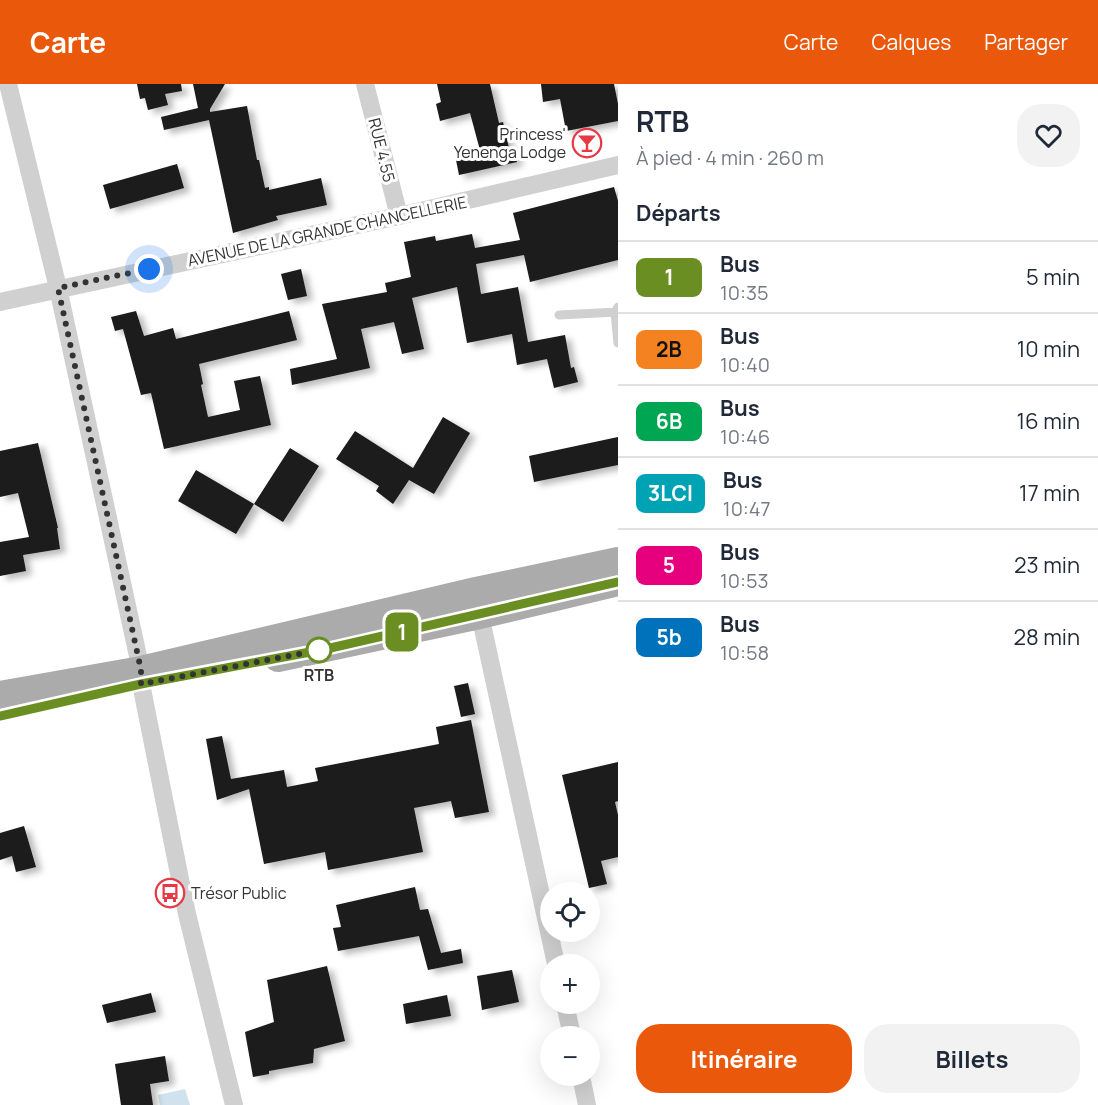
<!DOCTYPE html>
<html lang="fr">
<meta charset="utf-8">
<style>
body{margin:0;font-family:Manrope,sans-serif;background:#f2f2f3;color:#1f2937;height:100vh;display:flex;flex-direction:column;font-size:22px;white-space:nowrap}
*{box-sizing:border-box;margin:0}
p{font-size:20px;color:#747a83}
.icon{flex:none;width:33px;height:33px;fill:none;stroke:currentColor;stroke-width:2;stroke-linecap:round;stroke-linejoin:round}
.map{position:relative;flex:1;overflow:hidden}
.sheet{display:flex;flex-direction:column;background:#fff;width:480px}
.sheet>*{flex:none}
.badge{padding:0 12px;border-radius:9px;font-size:21px;line-height:39px}
.tools{position:absolute;left:540px;top:798px;display:grid;gap:12px}
.tools a{display:grid;place-items:center;width:60px;height:60px;border-radius:50%;background:#fff;box-shadow:0 6px 24px #0002;font-size:30px}
.you{position:absolute;width:30px;height:30px;margin:-15px;border:4px solid #fff;border-radius:50%;background:#1a73e8;box-shadow:0 0 0 9px #1a73e833}
.map>.badge{position:absolute;translate:-50% -50%;box-shadow:0 0 0 3px #fff}
h2{padding:0 18px;font-size:22px;line-height:54px}
.round{display:grid;place-items:center;flex:none;width:63px;height:63px;border-radius:24px;background:#f2f2f3}
.head{display:flex;align-items:center;justify-content:space-between;height:102px;padding:0 18px}
h1{font-size:28px;font-weight:700;line-height:45px}
.action{display:flex;gap:12px;margin-top:auto;padding:12px 18px}
.action a{flex:1;height:69px;border-radius:24px;background:#ea580c;color:#fff;font-size:24px;font-weight:700;line-height:69px;text-align:center}
.action a+a{background:#f2f2f3;color:#1f2937}
ul{padding:0;list-style:none}
li{display:flex;align-items:center;gap:18px;height:72px;padding:0 18px;border-top:2px solid #e0e1e3}
li div{flex:1}
li b{display:block;font-size:22px}
li em{font-style:normal}
li .badge{min-width:66px;font-weight:700;text-align:center}
header{display:flex;align-items:center;gap:36px;box-sizing:border-box;height:84px;padding:0 30px;background:#ea580c;color:#fff}
header strong{font-size:28px}
nav{display:flex;gap:33px;margin-inline-start:auto;font-size:21px}
main{display:flex;flex:1;min-height:0}
.map>svg:first-child{display:block}
</style>
<header>
<strong>Carte</strong>
<nav><a>Carte</a><a>Calques</a><a>Partager</a></nav>
</header>
<main>
<div class="map">
<svg width="618" height="1021" viewBox="0 0 618 1021">
<defs>
<filter id="shadow"><feDropShadow dx="6" dy="4" stdDeviation="3" flood-color="#0004"/></filter>
</defs>
<rect width="100%" height="100%" fill="#fff"/>
<!-- water -->
<path fill="#cfe2ee" d="M185 1005 190 1021H160L158 1011Z"/>
<!-- building -->
<path fill="#1a1a1a" filter="url(#shadow)" d="M137 0H181L182 7 165 10 168 21 148 26 145 14 140 15Z
M193 0H225L210 25V28L247 22 257 76H259L265 104 269 103V106L321 94 327 121 276 132 278 136 233 149 209 36 164 46 161 33 198 24Z
M437 0H490L499 39 503 38 509 64 513 63 517 78 459 91 456 76 481 70 470 29 440 37 436 20 441 18Z
M541 0H614L618 20V37L566 47 560 15 543 18Z
M177 80 184 104 110 125 103 101Z
M614 103 618 117V176L530 198 524 171 476 180 481 210 518 203 528 258 565 251 571 284 574 283 578 298 554 304 547 275 517 281 512 250 467 259 457 203 412 214 424 265 402 270 394 238 361 245 370 284 292 301 290 285 337 275 322 220 387 208 385 199 411 193 404 158 435 152 436 157 472 150 475 164 520 156 513 129Z
M301 185 307 212 288 216 281 190Z
M136 227 144 252 173 244 176 255 289 227 297 256 199 280 203 300 201 301 208 333 240 326 234 297 260 292 271 341 164 365 151 309 141 311 123 245 115 247 111 233Z
M443 333 470 349 434 410 409 396 393 420 376 407 379 402 336 375 355 347 413 384Z
M618 353V381L534 398 529 372Z
M38 359 58 444H57L60 465 23 471 26 487 0 492V458L29 453 18 409 0 413V367Z
M290 364 319 382 283 438 254 420Z
M196 386 254 420 236 450 178 417Z
M468 599 475 630 461 633 454 602Z
M471 636 489 728 455 734 451 717 414 724 423 768 328 786 325 768 264 780 249 705 217 716 206 655 222 652 231 695 284 686 287 703 318 697 315 684 439 660 436 643Z
M618 678V717L615 718 618 731V773L601 777 607 800 589 804 562 691Z
M24 742 36 783 16 788 12 772 0 776V749Z
M415 803 420 826 428 825 441 869 461 865 463 879 428 886 419 852 338 867 333 844 341 843 336 821Z
M327 882 345 957 314 965 313 979 269 987V990L253 993 245 948 274 938 267 896Z
M512 886 519 918 482 926 477 892Z
M151 909 156 928 107 939 102 921Z
M447 911 451 932 406 940 403 920Z
M165 972 169 997 150 1000 153 1021H121L115 980Z"/>
<g fill="none" stroke-linecap="round" stroke-linejoin="round">
<!-- service -->
<path stroke="#d0d0d0" stroke-width="9" d="M618 223 615 228 618 259
M559 231 618 228"/>
<!-- minor -->
<path stroke="#d0d0d0" stroke-width="18" d="M8 0 58 204 141 586V600L187 830 234 1021
M365 0 399 132
M0 218 399 132 618 81
M480 531 556 880
M565 920 572 952
M581 992 587 1021"/>
<!-- primary -->
<path stroke="#ababab" stroke-width="28" d="M278 574 480 531 618 498
M0 611 141 586 476 507 618 477"/>
</g>
<g fill="none" stroke-linecap="round" stroke-linejoin="round">
<!-- line casing -->
<g stroke="#fff" stroke-width="14">
<path id="line" d="M0 632 141 600 326 565 618 498"/>
</g>
<!-- line -->
<use href="#line" stroke="#6b8e23" stroke-width="9"/>
<!-- walk -->
<path stroke="#333" stroke-width="6" stroke-dasharray="0 10.8" d="M149 185 58 204 141 586V600L326 565 319 566"/>
</g>
<!-- icons -->
<defs>
<g id="bar-ring" transform="scale(1.5)"><circle r="9.5" fill="#fff" stroke="#e63946" stroke-width="1.5"/><path d="M-6-5H6L.8 .8V4.5H3.5V6h-7V4.5H-.8V.8Z" fill="#e63946"/></g>
<g id="bus-ring" transform="scale(1.5)"><circle r="9.5" fill="#fff" stroke="#e63946" stroke-width="1.5"/><path d="M-5-6H5V4H4V6H2V4H-2V6H-4V4H-5ZM-3.5-4V0h7V-4ZM-3.5 1.2v1.5H-2V1.2ZM2 1.2v1.5H3.5V1.2Z" fill="#e63946"/></g>
</defs>
<g fill-rule="evenodd">
<use href="#bar-ring" x="587" y="59"/>
<use href="#bus-ring" x="170" y="809"/>
</g>
<!-- markers -->
<circle fill="#fff" stroke="#6b8e23" stroke-width="3" cx="319" cy="566" r="12"/>
<g text-anchor="middle" stroke-width="6" stroke-linejoin="round" paint-order="stroke">
<!-- poi labels -->
<g font-size="16" fill="#333" stroke="#fff" text-anchor="end">
<text x="566" y="56">Princess'<tspan x="566" dy="18">Yenenga Lodge</tspan></text>
<text x="191" y="815" text-anchor="start">Trésor Public</text>
</g>
<!-- street labels -->
<g font-size="16" fill="#333" stroke="#fff">
<text transform="translate(382 66) rotate(76)" y="6">RUE 4.55</text>
<text transform="translate(327 147) rotate(-12)" y="6">AVENUE DE LA GRANDE CHANCELLERIE</text>
</g>
<!-- stop labels -->
<g font-size="16" font-weight="bold" fill="#333" stroke="#fff">
<text x="319" y="597">RTB</text>
</g>
</g>
</svg>
<div class="tools">
<a><svg class="icon" aria-label="locate" viewBox="0 0 24 24"><circle cx="12" cy="12" r="6"/><path d="M12 2v4M12 18v4M2 12h4M18 12h4"/></svg></a>
<a>+</a>
<a>−</a>
</div>
<div class="you" style="left:149px;top:185px"></div>
<b class="badge" style="left:402px;top:548px;background:#6b8e23;color:#fff">1</b>
</div>
<section class="sheet">
<div class="head"><div><h1>RTB</h1><p>À pied · 4 min · 260 m</p></div><a class="round"><svg class="icon" aria-label="heart" viewBox="0 0 24 24"><path d="M12 20l-8-8c-3-5 5-10 8-4 3-6 11-1 8 4z"/></svg></a></div>
<h2>Départs</h2>
<ul>
<li><span class="badge" style="background:#6b8e23;color:#fff">1</span><div><b>Bus</b><p>10:35</p></div><em>5 min</em></li>
<li><span class="badge" style="background:#f58220;color:#111">2B</span><div><b>Bus</b><p>10:40</p></div><em>10 min</em></li>
<li><span class="badge" style="background:#00a651;color:#fff">6B</span><div><b>Bus</b><p>10:46</p></div><em>16 min</em></li>
<li><span class="badge" style="background:#00a3b4;color:#fff">3LCI</span><div><b>Bus</b><p>10:47</p></div><em>17 min</em></li>
<li><span class="badge" style="background:#e6007e;color:#fff">5</span><div><b>Bus</b><p>10:53</p></div><em>23 min</em></li>
<li><span class="badge" style="background:#0072bc;color:#fff">5b</span><div><b>Bus</b><p>10:58</p></div><em>28 min</em></li>
</ul>
<div class="action"><a>Itinéraire</a><a>Billets</a></div>
</section>
</main>
